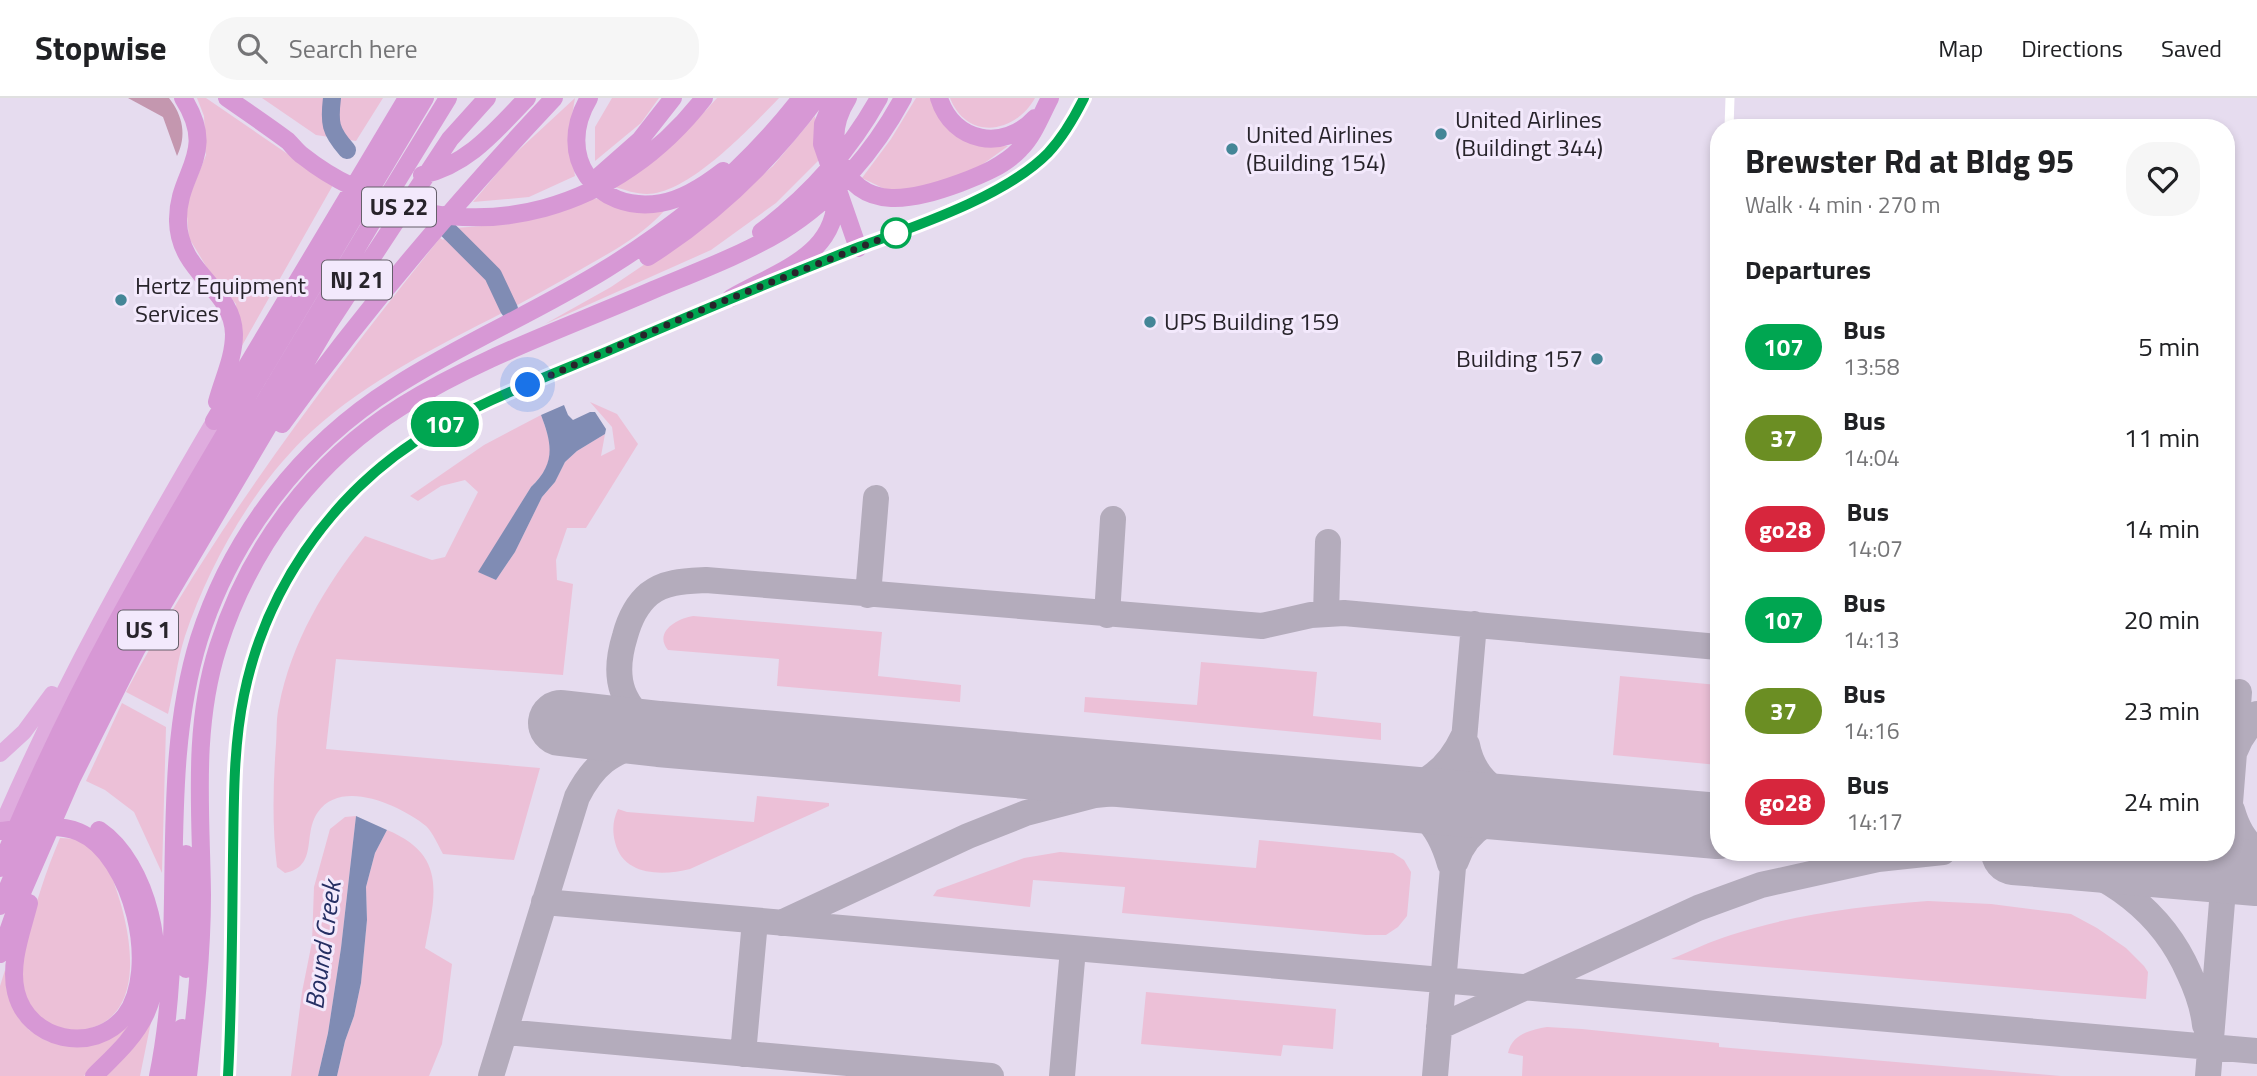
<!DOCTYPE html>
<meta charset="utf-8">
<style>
body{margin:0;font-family:"Titillium Web",sans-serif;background:#f6f6f6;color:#202124;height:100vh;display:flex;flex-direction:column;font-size:26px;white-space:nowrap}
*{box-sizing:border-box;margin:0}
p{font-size:23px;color:#757577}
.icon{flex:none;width:38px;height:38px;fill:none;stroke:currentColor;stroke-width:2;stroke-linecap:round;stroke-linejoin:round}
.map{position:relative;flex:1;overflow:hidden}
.drawer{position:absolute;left:1710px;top:21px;width:525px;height:742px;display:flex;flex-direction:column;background:#fff;border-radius:28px;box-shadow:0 4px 10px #0003}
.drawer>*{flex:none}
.badge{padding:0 14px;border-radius:23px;font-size:24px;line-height:46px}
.you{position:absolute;width:35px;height:35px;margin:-18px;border:5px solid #fff;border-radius:50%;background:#1a73e8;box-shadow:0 0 0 10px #1a73e833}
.map>.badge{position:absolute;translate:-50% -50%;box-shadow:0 0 0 4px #fff}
h2{padding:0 35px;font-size:26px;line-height:63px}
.round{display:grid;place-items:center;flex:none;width:74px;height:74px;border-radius:28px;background:#f6f6f6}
.head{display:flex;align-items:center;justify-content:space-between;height:119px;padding:0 35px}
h1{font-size:33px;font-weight:700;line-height:52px}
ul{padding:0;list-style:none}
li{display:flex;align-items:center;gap:21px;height:91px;padding:0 35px}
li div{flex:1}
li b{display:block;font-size:26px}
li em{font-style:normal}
li .badge{min-width:77px;font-weight:700;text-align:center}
header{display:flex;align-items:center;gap:42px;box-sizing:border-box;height:98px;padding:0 35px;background:#fff;border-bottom:2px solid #e0e0e0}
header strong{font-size:33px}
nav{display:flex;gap:38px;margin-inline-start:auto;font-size:24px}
.search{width:490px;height:63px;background:#f6f6f6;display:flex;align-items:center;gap:18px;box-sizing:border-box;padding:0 24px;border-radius:28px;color:#757577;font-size:26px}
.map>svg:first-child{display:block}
</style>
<header>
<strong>Stopwise</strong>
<div class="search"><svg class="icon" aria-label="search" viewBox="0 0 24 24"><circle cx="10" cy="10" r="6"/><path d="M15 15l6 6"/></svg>Search here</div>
<nav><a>Map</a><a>Directions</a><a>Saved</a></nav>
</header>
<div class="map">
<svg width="2257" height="978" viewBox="0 0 2257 978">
<rect width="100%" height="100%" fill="#e6dcef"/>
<!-- green -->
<path fill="#ecc0d7" d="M197 0H206L333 87 239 253 236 206 209 173 189 140 186 107 206 57 204 18Z
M262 0H383L356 43 316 37Z
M575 0 568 41 575 78 529 99 473 104 509 61Z
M612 0H659L641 25 595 63V29Z
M717 0H779C751 29 689 96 647 96 636 96 625 92 615 89 653 62 687 35 717 0Z
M916 0H931C957 39 958 48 1008 48L979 69 926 90 893 95 862 80 891 41Z
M950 0H1035C1015 36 967 43 950 0Z
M815 18 820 61 776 105 711 152 545 226 611 189 707 124 773 68Z
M594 100 641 114 664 113C641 139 609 155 578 173 554 187 529 201 504 214 438 248 368 282 312 333 255 385 209 466 185 538 177 563 174 591 168 616L126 594C213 431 325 284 440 140L443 142 455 130 509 126Z
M590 304 617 316 638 346 586 430H567L556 462 557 482 573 486 563 577 336 561 326 651 540 670 514 762 443 756C438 747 433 735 426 728 401 708 342 680 318 714 302 736 319 768 285 775L277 769C272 728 273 687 276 646 277 633 276 620 279 608 291 545 325 488 365 438L432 462 445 459 478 394 465 382 441 388 418 403 410 398 484 347 541 317C552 347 557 364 531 389L479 474 496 482 515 454 542 399 555 384 565 364 577 353 605 336 601 358 615 351 612 329Z
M693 518 882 534 878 578 961 587 960 604 777 588 779 561 668 552C653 534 678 520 693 518Z
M1201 564 1317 574 1313 618 1381 625V642L1084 614 1085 599 1197 607Z
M1620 578 1718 587V667L1613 657Z
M122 605 166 629 162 775 134 714 105 692 86 683Z
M757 698 829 705V708L690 771C662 778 623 778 615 744 612 732 613 722 618 711L627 714 754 724Z
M356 718 341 850 328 935 318 978H291L302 894 312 844 314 789 330 731 345 719Z
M387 732C448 757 435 798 425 850L452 866 442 946 429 978H337L345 943 354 918 361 885 367 822 366 789 375 755Z
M60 740 80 741C89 750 100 758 107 768 111 773 113 781 115 788 128 824 145 896 106 923 92 933 63 937 50 927 43 922 33 916 30 909 26 901 21 887 20 879 20 866 24 854 27 842 35 806 46 773 60 740Z
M1259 742 1393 755 1404 762 1411 774 1407 818 1398 829 1386 837H1366L1122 815 1125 789 1033 782 1030 809 933 798 937 792 1024 760 1060 754 1256 770Z
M1928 803 1991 806 2071 816 2097 830 2126 850 2144 868 2148 874 2146 901 1671 861C1691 853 1711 843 1731 837 1795 816 1861 808 1928 803Z
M5 872 19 921 29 932 47 943 69 948 132 916V926L84 978H0V888Z
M1146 894 1336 911 1333 951 1283 947 1281 958 1141 946Z
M153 914 140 978H105Z
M1547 929 1582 931 1719 945V949L2061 978H1522L1523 958 1508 955C1512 936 1530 932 1547 929Z"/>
<!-- forest -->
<path fill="#c497af" d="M128 0H169C183 18 187 38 177 58L163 19Z"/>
<!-- water -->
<path fill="#808cb4" d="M564 307 568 317 573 322 590 314H595L606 331 605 336 577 353 565 364 555 384 542 399 515 454 496 482 478 474 531 389C556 365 552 346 541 317Z
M356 718 387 732 375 755 366 789 367 822 361 885 354 918 345 943 337 978H318L328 935 341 850Z"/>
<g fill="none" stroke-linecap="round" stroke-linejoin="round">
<!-- river -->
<path stroke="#808cb4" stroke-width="18" d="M332 0C329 25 330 33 347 52
M448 132 493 177 509 211"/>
<!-- taxiway -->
<path stroke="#b4acbc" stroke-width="26" d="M868 497 876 400
M1326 516 1328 444
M1107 517 1113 421
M1467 647C1475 690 1510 702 1547 714
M2235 647 2239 594
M1378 698C1418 690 1445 678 1463 639
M1376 699C1420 710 1437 721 1450 766
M2232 712C2237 730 2244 741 2257 754
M2044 757C2109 775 2162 813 2189 875 2197 892 2203 909 2205 927
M1456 763C1468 728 1496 718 1530 712
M2127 764 2163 762 2186 754
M544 804 2257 953
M781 825 968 738 1026 715 1095 697 1217 685
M1439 929 1698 810 1761 787 1878 761 1943 754
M505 934 991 978
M743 956 755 823
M491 978 577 699C599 656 618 655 659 636 622 608 611 583 625 538 629 523 636 507 649 496 665 483 687 483 706 482L1262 528 1311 517 1344 515 1718 549
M1062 978 1073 851
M1435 978 1474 526
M2208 978 2234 655 2240 642 2257 616"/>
<!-- runway -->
<path stroke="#b4acbc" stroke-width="66" d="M561 625 659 636 1718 728
M2014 754 2257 775"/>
<!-- minor -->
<path stroke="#fff" stroke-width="9" d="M1729 30 1730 0
M1715 373 1718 285"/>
<!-- tertiary -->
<path stroke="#fff" stroke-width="10" d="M786 178 889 138 1013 83 1051 52 1069 27 1084 0
M228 978C232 908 232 837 233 767 234 723 233 678 238 634 252 516 317 407 417 342 465 312 518 292 570 269 625 245 679 221 735 198"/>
<!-- trunk -->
<path stroke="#dfacde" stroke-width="16" d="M0 656 24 634 52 596
M0 731C61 589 136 456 214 323"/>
<!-- motorway -->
<path stroke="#d798d5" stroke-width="18" d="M183 0C219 57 177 73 178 123 179 176 233 190 234 236 234 260 223 281 217 304
M227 0C247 14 268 28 288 43 293 48 297 54 303 58 318 70 336 81 353 89 480 154 619 110 704 0
M589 0C554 58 596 116 661 105 684 101 705 87 723 73
M834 0 823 26 822 46 858 150
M848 0C836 19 831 39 839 61 861 117 916 101 960 85 981 77 1004 68 1020 51 1034 37 1041 17 1050 0
M939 0C953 45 1004 54 1035 20
M422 77C468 67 496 32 527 0
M598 79 640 42 673 0
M761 134C810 97 849 54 879 0
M648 159C714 117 771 62 817 0
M731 200C782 171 845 155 835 84
M214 323 407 0
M282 326C365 211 457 103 554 0
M0 733C25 731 55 724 79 734 133 757 160 872 125 918 93 957 28 943 16 894 9 865 22 833 29 805
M186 756V871
M0 770C68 600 160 444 254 287 311 191 368 96 425 0
M0 808 58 672 121 545 380 111 448 0
M0 856 21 797 72 680 136 552 329 225 450 41 487 0
M94 978C113 959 134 941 146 915 170 862 148 765 99 732
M158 978C188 834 156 680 199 541 232 437 302 347 394 289 462 245 537 214 606 171 681 125 747 70 801 0
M175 978 182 930
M188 978C195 918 202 857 202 797 201 713 192 631 218 549 249 450 314 363 402 308 478 260 571 228 653 192 696 174 742 157 782 133 833 102 875 52 903 0"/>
</g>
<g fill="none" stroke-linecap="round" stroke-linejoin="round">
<!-- line casing -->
<g stroke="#fff" stroke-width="16">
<path id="line" d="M228 978C232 905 232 831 233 758 234 704 233 650 244 597 265 494 328 401 416 343 475 305 544 280 608 253 691 217 775 182 859 149 916 128 1006 98 1048 55 1063 39 1074 20 1084 0"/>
</g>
<!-- line -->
<use href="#line" stroke="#00a651" stroke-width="10"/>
<!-- walk -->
<path stroke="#28242b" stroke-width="7" stroke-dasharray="0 12.6" d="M528 287 711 208 896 135"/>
</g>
<!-- markers -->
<g fill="#448697" stroke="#f3e9fc" stroke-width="2.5">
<circle cx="1441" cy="36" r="7"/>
<circle cx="1232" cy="51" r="7"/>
<circle cx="121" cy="202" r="7"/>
<circle cx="1150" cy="224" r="7"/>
<circle cx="1597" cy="261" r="7"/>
</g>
<circle fill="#fff" stroke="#00a651" stroke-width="3.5" cx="896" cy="135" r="14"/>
<g text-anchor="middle" stroke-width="6" stroke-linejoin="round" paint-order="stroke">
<!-- shield labels -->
<g fill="#f3e9fc" stroke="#655f6a" stroke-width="2">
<rect x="362" y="89.5" width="74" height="39" rx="5"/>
<rect x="322" y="162.5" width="70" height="39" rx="5"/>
<rect x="118" y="512.5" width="60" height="39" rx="5"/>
</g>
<g font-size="23" font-weight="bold" fill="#28242b">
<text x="399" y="117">US 22</text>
<text x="357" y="190">NJ 21</text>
<text x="148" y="540">US 1</text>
</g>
<!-- poi labels -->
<g font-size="24" fill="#28242b" stroke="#f3e9fc" text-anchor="start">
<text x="1455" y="30">United Airlines<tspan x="1455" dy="28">(Buildingt 344)</tspan></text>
<text x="1246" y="45">United Airlines<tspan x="1246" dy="28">(Building 154)</tspan></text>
<text x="135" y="196">Hertz Equipment<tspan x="135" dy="28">Services</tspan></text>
<text x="1164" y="232">UPS Building 159</text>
<text x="1583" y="269" text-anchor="end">Building 157</text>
</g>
<!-- water labels -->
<g font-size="26" font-style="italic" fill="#252f63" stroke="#f3e9fc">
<text transform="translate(323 847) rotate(-82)" y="9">Bound Creek</text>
</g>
</g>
</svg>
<div class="you" style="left:528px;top:287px"></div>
<b class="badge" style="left:445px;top:326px;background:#00a651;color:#fff">107</b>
<section class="drawer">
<div class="head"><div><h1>Brewster Rd at Bldg 95</h1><p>Walk · 4 min · 270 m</p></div><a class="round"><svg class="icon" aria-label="heart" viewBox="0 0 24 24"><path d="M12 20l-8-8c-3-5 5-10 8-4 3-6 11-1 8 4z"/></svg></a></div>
<h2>Departures</h2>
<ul>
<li><span class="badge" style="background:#00a651;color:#fff">107</span><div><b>Bus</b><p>13:58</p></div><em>5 min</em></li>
<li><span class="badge" style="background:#6b8e23;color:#fff">37</span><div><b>Bus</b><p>14:04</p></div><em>11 min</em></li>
<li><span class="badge" style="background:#d7263d;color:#fff">go28</span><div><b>Bus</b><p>14:07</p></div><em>14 min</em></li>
<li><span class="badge" style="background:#00a651;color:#fff">107</span><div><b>Bus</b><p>14:13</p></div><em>20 min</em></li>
<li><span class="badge" style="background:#6b8e23;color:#fff">37</span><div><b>Bus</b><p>14:16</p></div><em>23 min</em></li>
<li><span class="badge" style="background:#d7263d;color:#fff">go28</span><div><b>Bus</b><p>14:17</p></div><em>24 min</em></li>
</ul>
</section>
</div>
